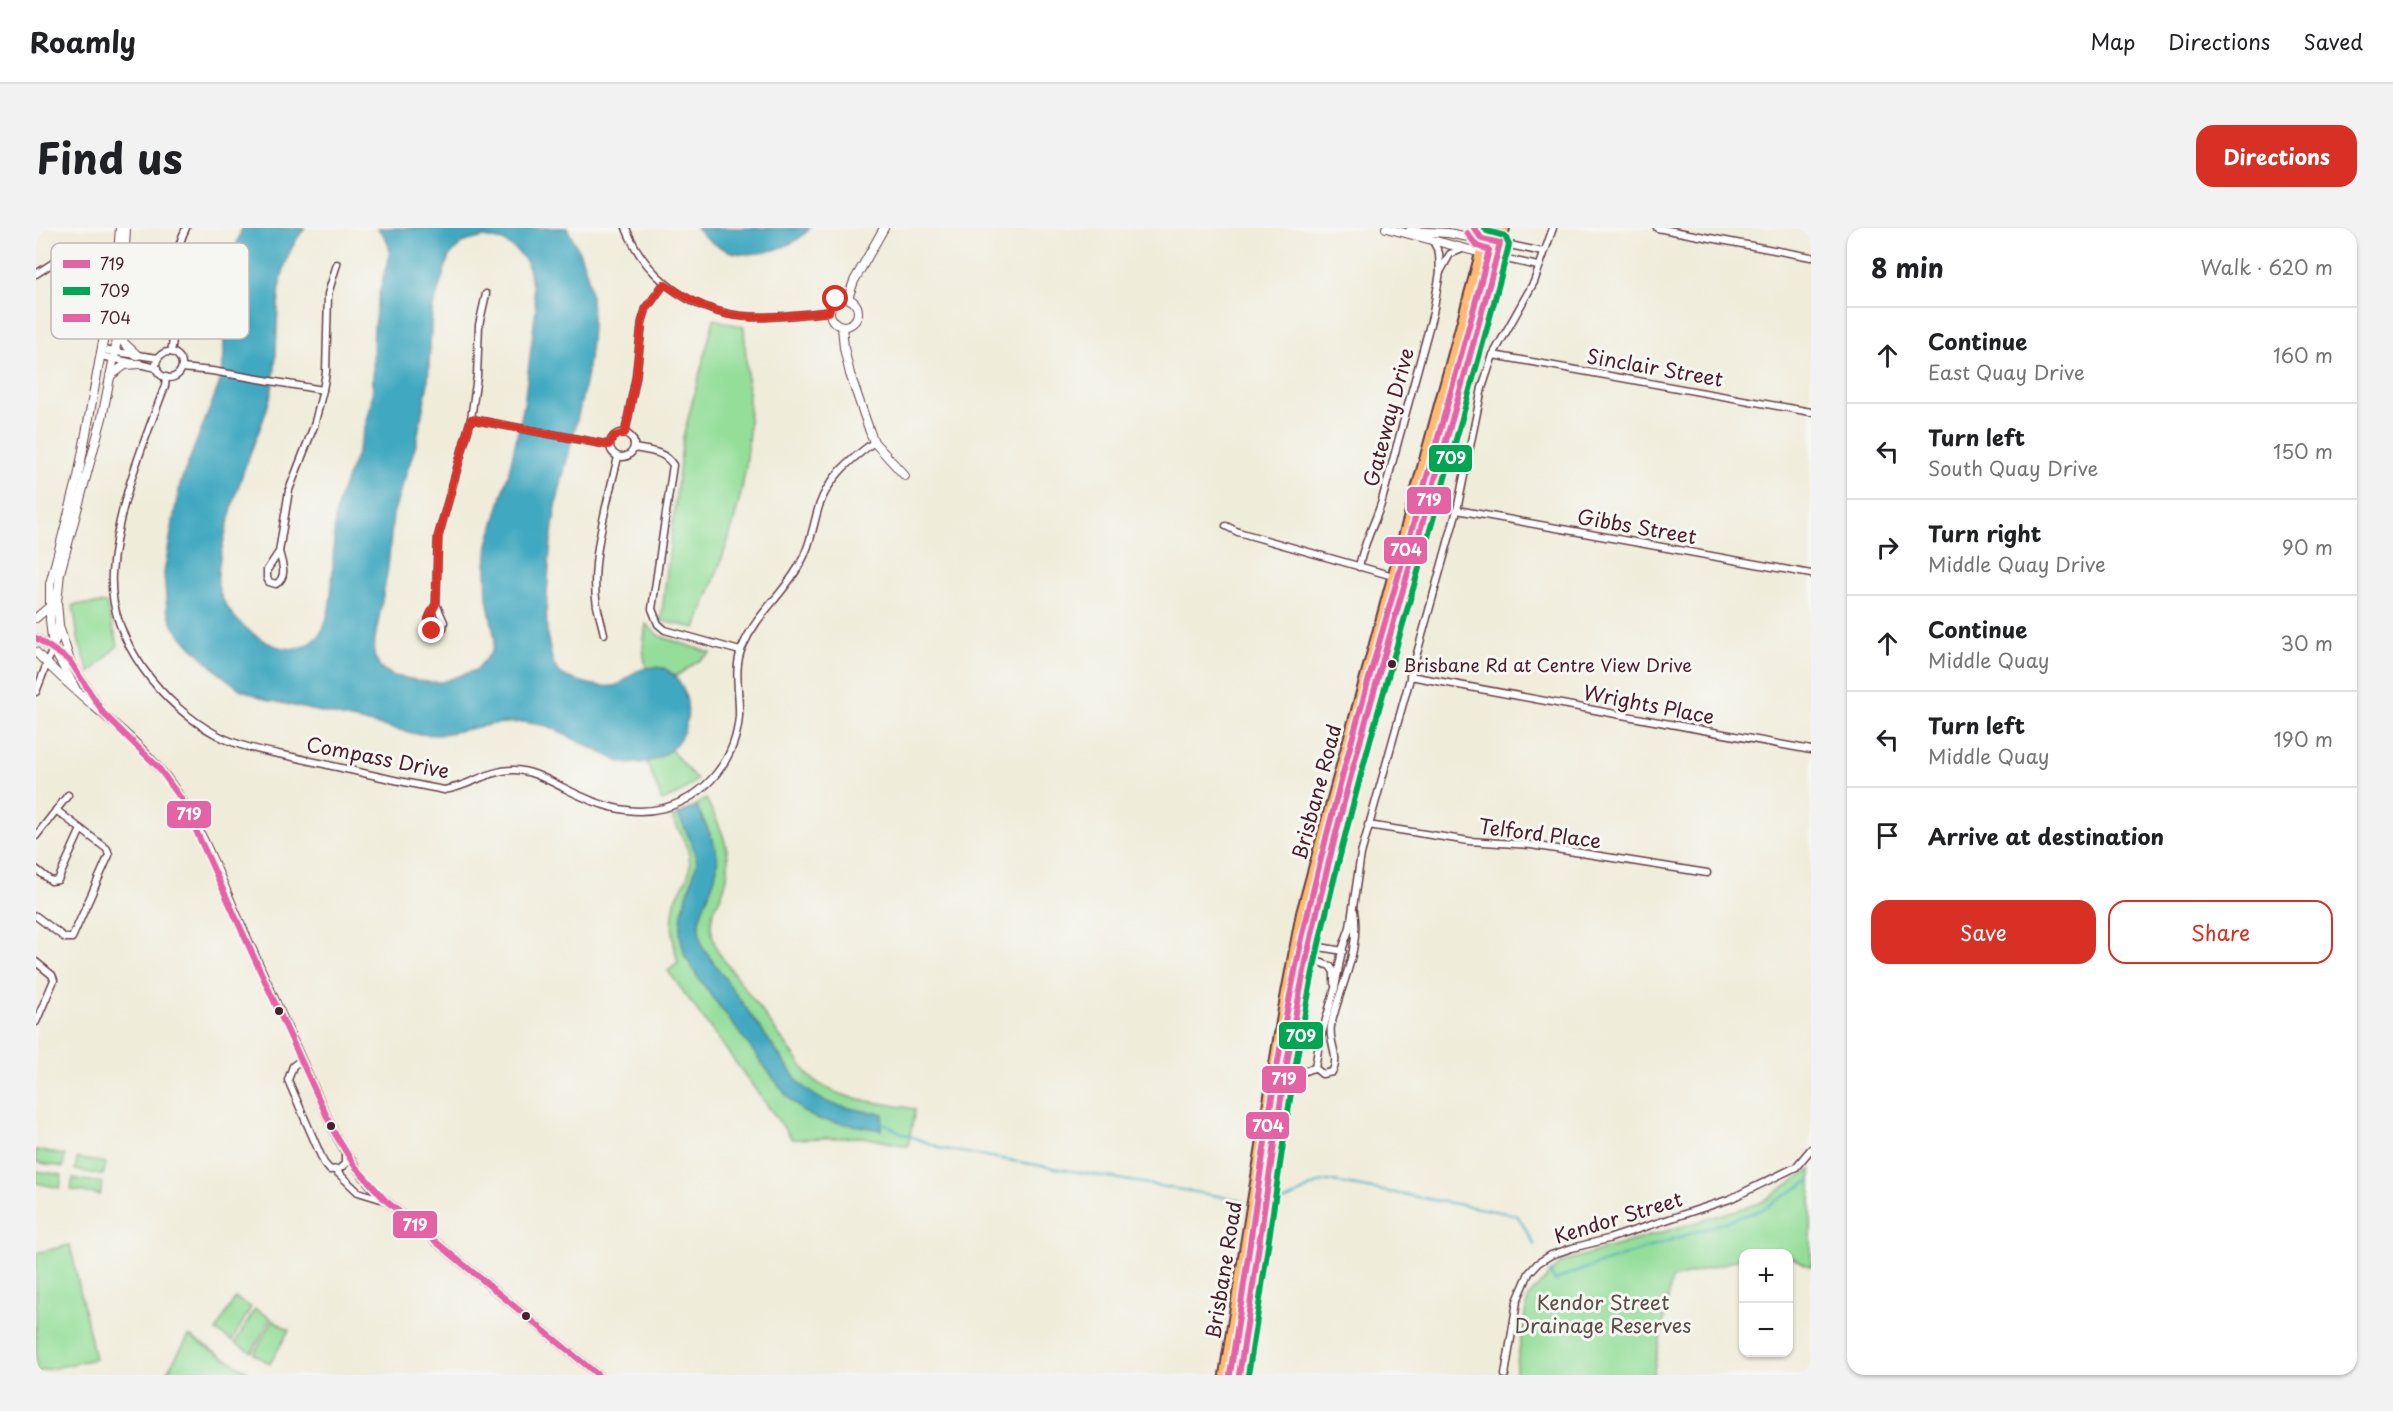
<!DOCTYPE html>
<html lang="en">
<head>
<meta charset="utf-8">
<style>
	:root { --surface:#fff; --page:#f2f2f2; --text:#202124; --muted:#757577; --line:#e0e0e0; --accent:#d93025 }
	body { margin:0; font-family:"Playpen Sans",sans-serif; background:var(--page); color:var(--text) }
	.controls { position:absolute; right:18px; bottom:18px; display:grid; overflow:hidden; border-radius:12px; box-shadow:0 2px 4px #0004 }
	.controls button { width:54px; height:54px; display:grid; place-items:center; padding:0; border:0; border-bottom:2px solid var(--line); background:var(--surface); color:var(--text); font:30px sans-serif }
	.stop { position:absolute; width:18px; height:18px; margin:-14px; border:4px solid #d93025; border-radius:50%; background:#fff }
	.stop.end { background:#d93025; border-color:#fff; box-shadow:0 2px 6px #0008 }
	.list { margin:0; padding:0; list-style:none }
	h2 { display:flex; justify-content:space-between; align-items:center; height:78px; margin:0; padding:0 24px; font-size:26px }
	h2 small { font-size:20px; font-weight:400; color:var(--muted) }
	.list li { display:grid; grid-template-columns:39px 1fr auto; gap:18px; align-items:center; box-sizing:border-box; height:96px; padding:0 24px; border-top:2px solid var(--line) }
	.list b { display:block; font-size:22px; white-space:nowrap }
	.list p { margin:0; font-size:20px; white-space:nowrap; color:var(--muted) }
	.list em { font-size:20px; font-style:normal; color:var(--muted) }
	.actions { display:flex; gap:12px; padding:18px 24px }
	.actions a { flex:1; padding:14px 0; border:2px solid var(--accent); border-radius:18px; text-align:center; font-size:21px; color:var(--accent) }
	.actions .main { background:var(--accent); color:#fff }
	.icon { flex:none; width:33px; height:33px; fill:none; stroke:currentColor; stroke-width:2; stroke-linecap:round; stroke-linejoin:round }
	.map { position:relative; flex:none; width:1775px; height:1147px; overflow:hidden; border-radius:18px }
	header { display:flex; align-items:center; gap:36px; box-sizing:border-box; height:84px; padding:0 30px; background:var(--surface); border-bottom:2px solid var(--line) }
	header strong { font-size:28px }
	nav { display:flex; gap:33px; margin-inline-start:auto; font-size:21px }
	.intro { display:flex; align-items:center; justify-content:space-between; box-sizing:border-box; height:144px; padding:0 36px }
	h1 { margin:0; font-size:42px }
	.button { padding:15px 27px; border-radius:18px; background:var(--accent); color:#fff; font-size:21px; font-weight:700 }
	main { display:flex; gap:36px; padding:0 36px }
	aside { flex:1; background:var(--surface); border-radius:18px; box-shadow:0 2px 4px #0004 }
	.map>svg:first-child { display:block }
	.green { fill:#94de9a; stroke:#6f7e62; stroke-width:1.5 }
	.water { fill:#3fa8c0; stroke:#446476; stroke-width:1.5; fill-rule:evenodd }
	.lines { fill:none; stroke-linecap:round; stroke-linejoin:round }
	.stream { stroke:#3fa8c0; stroke-width:2 }
	.minor-casing { stroke:#633e45; stroke-width:9 }
	.tertiary-casing { stroke:#633e45; stroke-width:10 }
	.trunk-casing { stroke:#633e45; stroke-width:14 }
	.minor { stroke:#fff; stroke-width:6 }
	.tertiary { stroke:#fff; stroke-width:8 }
	.trunk { stroke:#ffbb71; stroke-width:10 }
	.bus-1-casing { stroke:#f6f6f2; stroke-width:10 }
	.bus-2-casing { stroke:#f6f6f2; stroke-width:10 }
	.bus-3-casing { stroke:#f6f6f2; stroke-width:10 }
	.bus-1 { stroke:#e463a4; stroke-width:6 }
	.bus-2 { stroke:#00a651; stroke-width:6 }
	.bus-3 { stroke:#e463a4; stroke-width:6 }
	.route { stroke:#d93025; stroke-width:8 }
	.bus-dot { fill:#4a1f2b; stroke:#f6f6f2; stroke-width:2 }
	.labels { text-anchor:middle; dominant-baseline:central; stroke-width:6; stroke-linejoin:round; paint-order:stroke }
	.bus-label { font-size:18px; fill:#4a1f2b; stroke:#f6f6f2; text-anchor:start }
	.street-label { font-size:20px; fill:#4a1f2b; stroke:#f6f6f2 }
	.park-label { font-size:20px; fill:#5c4f47; stroke:#f6f6f2 }
	.key { fill:#f6f6f2; stroke:#c2b6b6; stroke-width:1.5 }
	.key-label { font-size:16px; fill:#4a1f2b }
	.line-badge { stroke:#f6f6f2; stroke-width:2 }
	.badge-label { font-size:16px; text-anchor:middle; font-weight:bold; fill:#fff }
</style>
</head>
<body>
<header>
<strong>Roamly</strong>
<nav><a>Map</a><a>Directions</a><a>Saved</a></nav>
</header>
<div class="intro"><h1>Find us</h1><a class="button">Directions</a></div>
<main>
<div class="map">
<svg width="1775" height="1147" viewBox="0 0 1775 1147">
	<rect width="100%" height="100%" fill="#f6f6f2"/>
	<filter id="ink" filterUnits="userSpaceOnUse"><feTurbulence type="fractalNoise" baseFrequency=".0167" numOctaves="2"/><feDisplacementMap in="SourceGraphic" scale="12" xChannelSelector="R" yChannelSelector="G"/><feConvolveMatrix kernelMatrix="1 2 1 2 8 2 1 2 1" color-interpolation-filters="sRGB"/></filter>
	<filter id="wash" filterUnits="userSpaceOnUse"><feTurbulence type="fractalNoise" baseFrequency=".008" numOctaves="4" result="noise"/><feDisplacementMap in="SourceGraphic" scale="24" xChannelSelector="R" yChannelSelector="G"/><feGaussianBlur stdDeviation="1.35" result="paint"/><feColorMatrix in="noise" values="0 0 0 0 0 0 0 0 0 0 0 0 0 0 0 0 0 1.4 0 .05"/><feComposite in="paint" operator="in"/></filter>
	<g filter="url(#wash)">
		<rect width="100%" height="100%" fill="#f0ecda"/>
		<g class="green">
			<path d="M 678,91 L 708,99 C 710,139 715,180 712,219 C 707,282 682,342 660,400 L 625,393 L 647,210 Z"/>
			<polygon points="70,375 82,417 54,445 43,415 37,377"/>
			<polygon points="610,396 623,408 675,425 640,448 628,440 610,440 607,420"/>
			<polygon points="635,522 661,552 644,565 626,573 611,534"/>
			<path d="M 670,571 C 681,593 694,615 692,641 C 689,680 663,679 682,724 L 774,849 C 801,873 844,874 879,881 L 872,918 L 827,909 L 756,911 L 632,743 L 642,735 C 637,714 634,696 639,675 C 641,666 647,659 651,650 C 660,629 646,607 636,590 Z"/>
			<polygon points="0,922 29,927 27,939 0,934"/>
			<polygon points="41,930 70,935 67,947 39,942"/>
			<polygon points="1775,941 1775,1039 1753,1028 1752,1026 1738,1021 1722,1025 1708,1026 1707,1030 1636,1051 1617,1147 1479,1147 1492,1069 1526,1034 1724,975"/>
			<polygon points="0,943 26,947 24,960 0,955"/>
			<polygon points="37,950 66,955 64,967 35,962"/>
			<polygon points="34,1017 59,1131 0,1144 0,1025"/>
			<polygon points="199,1070 215,1079 196,1113 180,1103"/>
			<polygon points="219,1081 235,1090 216,1124 199,1115"/>
			<polygon points="237,1092 253,1102 234,1136 218,1126"/>
			<polygon points="153,1108 218,1147 129,1147"/>
		</g>
		<g class="water">
			<path d="M 206,0 L 269,0 C 229,47 248,110 235,166 C 228,196 213,224 204,254 C 197,275 179,338 182,358 C 188,392 249,443 281,410 C 302,388 295,313 300,283 C 305,257 319,237 325,213 C 331,193 337,173 337,153 C 338,133 336,112 339,92 C 340,75 345,59 349,42 C 351,37 354,30 354,24 C 353,15 348,6 341,0 L 531,0 C 540,16 548,32 552,50 C 567,121 536,204 521,273 C 516,300 513,327 512,354 C 510,375 509,397 513,417 C 515,426 516,436 522,443 C 529,452 571,462 581,457 C 587,455 591,450 596,446 C 606,439 624,436 634,444 C 644,451 649,463 651,475 C 656,514 624,540 586,535 L 512,498 L 487,494 L 458,496 L 402,507 L 381,506 L 232,472 L 204,461 L 183,445 L 148,411 L 138,399 L 131,381 L 128,345 L 141,271 L 145,253 L 183,157 L 188,130 L 187,79 L 190,49 ZM 448,9 L 467,13 L 480,22 L 491,34 L 496,57 L 500,80 L 488,177 L 473,244 L 452,316 L 450,341 L 451,371 L 459,411 L 456,424 L 440,442 L 406,454 L 392,454 L 358,448 L 344,440 L 338,427 L 339,411 L 352,340 L 357,286 L 380,216 L 392,155 L 396,82 L 413,28 L 428,14 Z"/>
			<path d="M 660,0 L 774,0 C 757,21 716,32 690,22 C 678,17 669,10 660,0 Z"/>
			<path d="M 661,578 C 667,593 678,610 681,626 C 684,647 671,667 665,686 C 661,697 664,707 666,718 L 763,855 C 791,881 811,879 847,886 L 845,902 L 781,891 L 766,883 L 750,867 L 663,751 L 649,728 L 644,707 L 646,685 L 661,634 L 656,615 L 642,587 Z"/>
		</g>
		<g class="lines">
			<g class="stream">
				<polyline points="846,894 863,904 908,921 1205,972"/>
				<path d="M 1243,975 C 1260,970 1275,955 1292,953 L 1481,987 L 1499,1017"/>
				<polyline points="1514,1044 1519,1053 1533,1046 1725,982 1775,952"/>
			</g>
		</g>
	</g>
	<g filter="url(#ink)">
		<g class="lines">
			<g class="minor-casing">
				<g id="minor">
					<path d="M 590,0 C 607,44 646,76 692,86 C 724,93 761,86 793,84"/>
					<polyline points="1621,0 1775,29"/>
					<polyline points="1464,15 1507,24"/>
					<polyline points="1461,29 1502,38"/>
					<polyline points="1404,44 1414,26 1426,21"/>
					<polyline points="0,46 20,33"/>
					<polyline points="66,122 122,130"/>
					<path d="M 135,124 C 144,83 130,40 150,0"/>
					<circle cx="133" cy="137" r="13"/>
					<polyline points="1457,127 1775,184"/>
					<polyline points="65,128 121,140"/>
					<polyline points="146,140 176,143 287,162"/>
					<path d="M 130,149 L 129,158 C 106,219 81,279 76,345 C 72,411 127,479 183,508 C 210,522 242,525 270,532 C 316,542 362,554 408,562 C 432,559 452,542 477,542 C 495,542 512,552 528,560 C 559,576 592,589 628,580 C 670,569 700,531 703,488 C 704,466 697,441 706,420 C 721,384 749,366 765,334 C 775,317 777,297 783,278 C 793,249 814,232 838,214"/>
					<polyline points="435,191 573,217"/>
					<circle cx="586" cy="217" r="12"/>
					<polyline points="589,205 600,149 606,94 610,81 628,56"/>
					<path d="M 598,220 C 614,223 628,223 637,237 L 616,381 L 622,396 L 629,402 L 704,423"/>
					<polyline points="1421,282 1775,346"/>
					<polyline points="1190,298 1202,304 1357,348"/>
					<path d="M 243,324 C 246,335 252,349 240,356 L 233,354 L 231,350 L 231,342 L 243,324 L 253,262 L 278,198 L 287,162 L 290,144 L 292,66 L 301,36"/>
					<path d="M 1323,339 C 1327,317 1338,297 1345,276 L 1397,85 L 1404,44 L 1403,25 L 1397,13"/>
					<path d="M 400,376 C 395,386 389,392 396,403 L 402,404 L 407,400 L 408,394 L 400,376 L 402,309 L 435,191 L 441,148 L 443,97 L 450,66"/>
					<path d="M 568,406 C 566,397 563,387 561,378 C 553,334 572,272 582,229"/>
					<polyline points="1374,448 1775,522"/>
					<polyline points="0,464 17,420"/>
					<polyline points="1332,597 1433,613 1495,617 1671,645"/>
					<polyline points="0,608 32,567"/>
					<polyline points="0,641 15,653 22,652 45,601"/>
					<polyline points="0,688 29,710 36,710 73,627 71,621 20,582"/>
					<polyline points="1260,715 1307,723"/>
					<polyline points="1259,725 1294,738 1298,744 1298,755"/>
					<polyline points="0,734 16,747 18,752 0,794"/>
					<polyline points="265,832 257,838 252,852 288,935 294,942 303,941 309,936 309,924"/>
					<polyline points="1279,840 1283,816 1299,760 1306,722 1314,699 1325,626 1421,282 1446,160 1457,127 1498,54 1517,0"/>
					<path d="M 1249,873 C 1256,857 1259,843 1279,840 L 1286,846 L 1296,844 C 1305,830 1292,814 1295,798 C 1303,760 1325,724 1318,683"/>
					<polyline points="299,942 322,964 348,972"/>
					<polyline points="1469,1147 1481,1073 1493,1045 1502,1035 1515,1027 1536,1020 1572,1011 1694,971 1760,939 1775,921"/>
				</g>
			</g>
			<g class="tertiary-casing">
				<g id="tertiary">
					<polyline points="1350,0 1461,29"/>
					<polyline points="1374,3 1412,5 1464,15"/>
					<circle cx="808" cy="84" r="14"/>
					<polyline points="812,70 818,53 848,0"/>
					<polyline points="806,98 808,120 814,146 834,204 838,214 869,248"/>
					<polyline points="85,102 88,115 101,127"/>
					<polyline points="74,148 89,137 103,136"/>
					<polyline points="0,390 13,379"/>
					<polyline points="23,398 34,433"/>
					<polyline points="0,410 34,433 64,480"/>
					<polyline points="18,416 23,397 21,374 24,345 66,190 79,124 86,77 90,0"/>
					<path d="M 0,424 C 41,469 94,502 131,550 C 161,589 181,643 201,688 C 233,760 265,832 298,904 C 312,930 328,952 349,972 L 562,1147"/>
					<polyline points="39,460 17,420 14,391 14,356 42,249 81,38 84,0"/>
				</g>
			</g>
			<g class="trunk-casing">
				<g id="trunk">
					<polyline points="1189,1147 1248,781 1266,685 1452,0"/>
					<path d="M 1203,1147 C 1229,998 1245,844 1278,697 C 1332,462 1413,234 1468,0"/>
				</g>
			</g>
			<use href="#minor" class="minor"/>
			<use href="#tertiary" class="tertiary"/>
			<use href="#trunk" class="trunk"/>
			<g class="bus-1-casing">
				<g id="bus-1">
					<polyline points="0,410 34,433 68,486 122,539 146,572 298,904 318,937 349,972 562,1147"/>
					<path d="M 1203,1147 C 1228,997 1244,846 1278,697 C 1330,467 1406,244 1464,15 L 1446,11 L 1438,0"/>
				</g>
			</g>
			<g class="bus-2-casing">
				<path id="bus-2" d="M 1212,1147 C 1237,998 1253,846 1287,698 C 1340,469 1415,245 1473,17 L 1469,8 L 1451,3 L 1449,0"/>
			</g>
			<g class="bus-3-casing">
				<path id="bus-3" d="M 1194,1146 C 1219,995 1235,842 1270,693 C 1322,467 1396,247 1453,22 L 1441,18 L 1431,5"/>
			</g>
			<use href="#bus-1" class="bus-1"/>
			<use href="#bus-2" class="bus-2"/>
			<use href="#bus-3" class="bus-3"/>
		</g>
	</g>
	<g class="lines" filter="url(#ink)">
		<path class="route" d="M 396,403 L 392,391 L 400,376 L 402,309 L 435,191 L 573,217 L 578,208 L 589,205 L 600,149 L 606,94 L 610,81 L 628,56 C 648,68 668,81 691,86 C 723,93 761,86 793,84 L 796,74 L 800,71"/>
	</g>
	<g class="bus-dot">
		<circle cx="1356" cy="436" r="5"/>
		<circle cx="243" cy="783" r="5"/>
		<circle cx="295" cy="898" r="5"/>
		<circle cx="490" cy="1088" r="5"/>
	</g>
	<g class="labels">
		<g class="bus-label">
			<text x="1367" y="436">Brisbane Rd at Centre View Drive</text>
		</g>
		<g class="street-label">
			<text transform="translate(1619 139) rotate(10)">Sinclair Street</text>
			<text transform="translate(1352 189) rotate(-75)">Gateway Drive</text>
			<text transform="translate(1601 298) rotate(10)">Gibbs Street</text>
			<text transform="translate(1613 476) rotate(11)">Wrights Place</text>
			<text transform="translate(342 529) rotate(11)">Compass Drive</text>
			<text transform="translate(1280 564) rotate(-75)">Brisbane Road</text>
			<text transform="translate(1504 605) rotate(7)">Telford Place</text>
			<text transform="translate(1582 989) rotate(-17)">Kendor Street</text>
			<text transform="translate(1187 1042) rotate(-81)">Brisbane Road</text>
		</g>
		<g class="park-label">
			<text x="1567" y="1074">Kendor Street<tspan x="1567" dy="23">Drainage Reserves</tspan></text>
		</g>
	</g>
	<rect x="15" y="15" width="198" height="96" rx="9" class="key"/>
	<rect x="27" y="32" width="27" height="8" fill="#e463a4"/>
	<rect x="27" y="59" width="27" height="8" fill="#00a651"/>
	<rect x="27" y="86" width="27" height="8" fill="#e463a4"/>
	<g class="key-label">
		<text x="64" y="42">719</text>
		<text x="64" y="69">709</text>
		<text x="64" y="96">704</text>
	</g>
	<g class="line-badge">
		<rect x="1392" y="216" width="45" height="29" rx="6" fill="#00a651"/>
		<rect x="1370" y="258" width="46" height="29" rx="6" fill="#e463a4"/>
		<rect x="1347" y="308" width="45" height="29" rx="6" fill="#e463a4"/>
		<rect x="130" y="572" width="46" height="29" rx="6" fill="#e463a4"/>
		<rect x="1242" y="793" width="46" height="29" rx="6" fill="#00a651"/>
		<rect x="1225" y="837" width="46" height="29" rx="6" fill="#e463a4"/>
		<rect x="1209" y="883" width="45" height="29" rx="6" fill="#e463a4"/>
		<rect x="356" y="982" width="46" height="29" rx="6" fill="#e463a4"/>
	</g>
	<g class="badge-label">
		<text x="1415" y="236">709</text>
		<text x="1393" y="278">719</text>
		<text x="1370" y="328">704</text>
		<text x="153" y="592">719</text>
		<text x="1265" y="814">709</text>
		<text x="1248" y="857">719</text>
		<text x="1232" y="904">704</text>
		<text x="379" y="1003">719</text>
	</g>
</svg>
<div class="controls">
<button>+</button>
<button>−</button>
</div>
<div class="stop" style="left:800px;top:71px"></div>
<div class="stop end" style="left:396px;top:403px"></div>
</div>
<aside>
<h2>8 min<small>Walk · 620 m</small></h2>
<ul class="list">
<li><svg class="icon" aria-label="ahead" viewBox="0 0 24 24"><path d="M12 20V5M6 11l6-6 6 6"/></svg><div><b>Continue</b><p>East Quay Drive</p></div><em>160 m</em></li>
<li><svg class="icon" aria-label="left" viewBox="0 0 24 24"><path d="M17 20v-9H6M10 6l-5 5 5 5"/></svg><div><b>Turn left</b><p>South Quay Drive</p></div><em>150 m</em></li>
<li><svg class="icon" aria-label="right" viewBox="0 0 24 24"><path d="M7 20v-9h11M14 6l5 5-5 5"/></svg><div><b>Turn right</b><p>Middle Quay Drive</p></div><em>90 m</em></li>
<li><svg class="icon" aria-label="ahead" viewBox="0 0 24 24"><path d="M12 20V5M6 11l6-6 6 6"/></svg><div><b>Continue</b><p>Middle Quay</p></div><em>30 m</em></li>
<li><svg class="icon" aria-label="left" viewBox="0 0 24 24"><path d="M17 20v-9H6M10 6l-5 5 5 5"/></svg><div><b>Turn left</b><p>Middle Quay</p></div><em>190 m</em></li>
<li><svg class="icon" aria-label="arrive" viewBox="0 0 24 24"><path d="M6 21V4h12l-3 4 3 4H6"/></svg><div><b>Arrive at destination</b></div></li>
</ul>
<div class="actions"><a class="main">Save</a><a>Share</a></div>
</aside>
</main>
</body>
</html>
